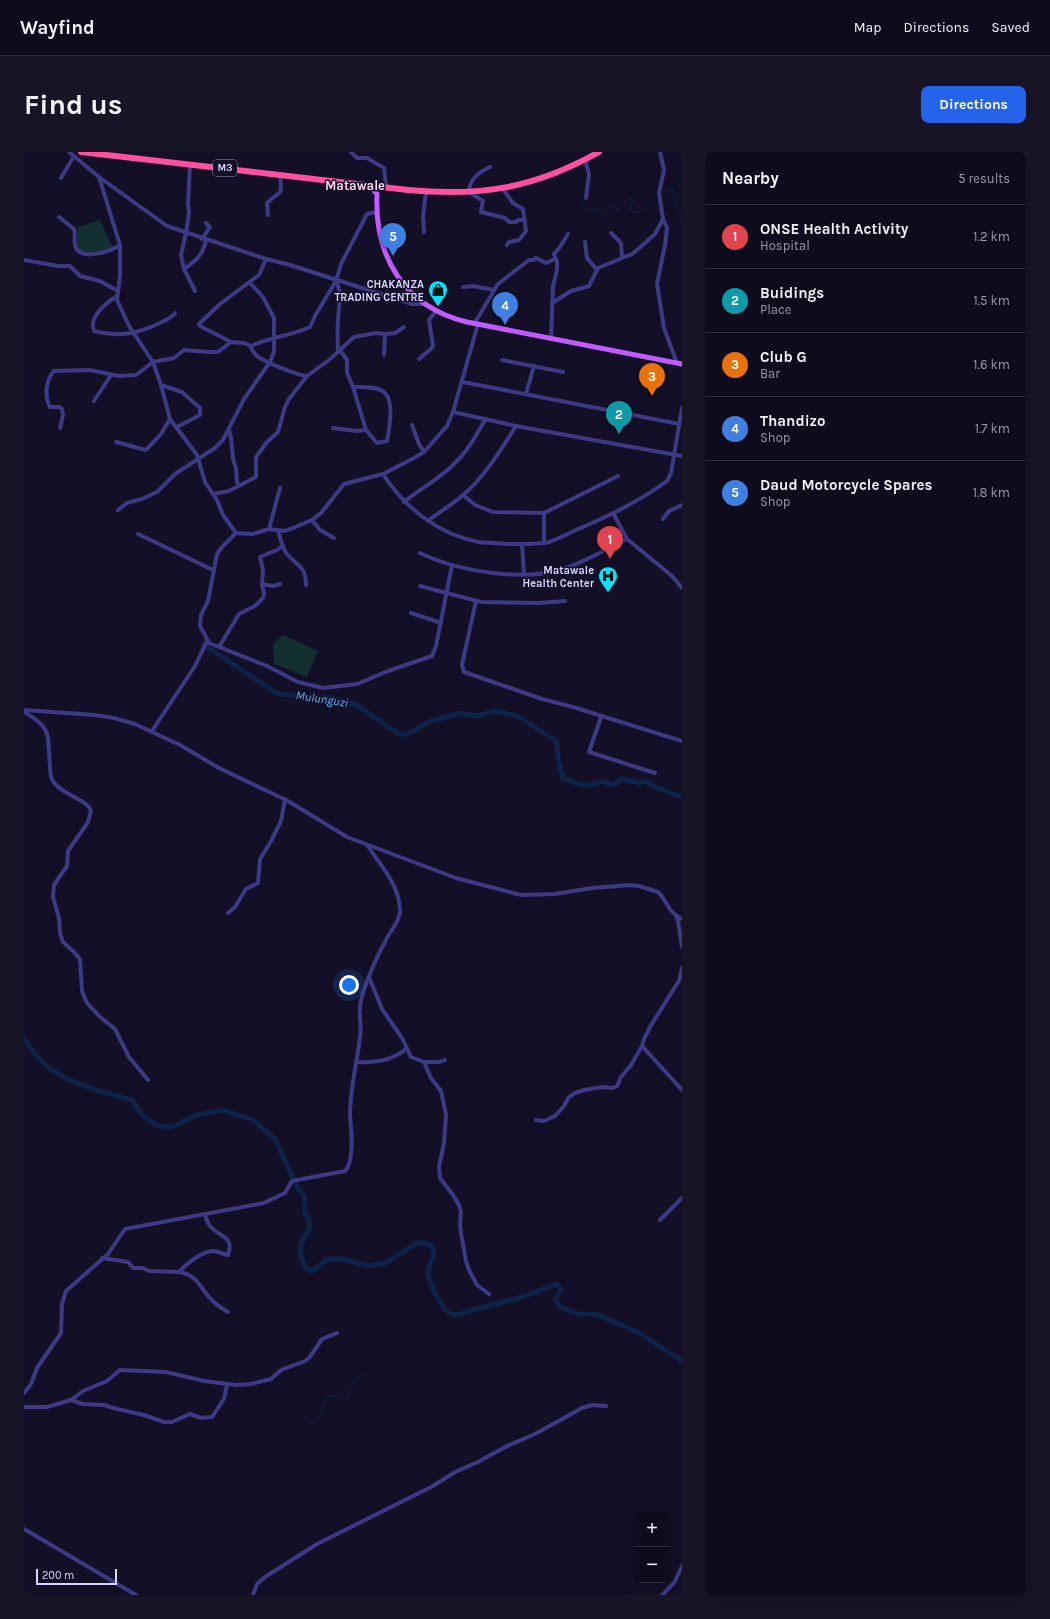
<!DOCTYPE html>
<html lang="en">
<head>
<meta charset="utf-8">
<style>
	:root { --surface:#0e0b1c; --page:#171425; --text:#f1f3f6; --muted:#9b9ba3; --line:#2e2b3b; --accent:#2563eb }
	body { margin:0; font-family:Karla,sans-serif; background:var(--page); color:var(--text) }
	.controls { position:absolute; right:12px; bottom:12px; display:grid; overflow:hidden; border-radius:8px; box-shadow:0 4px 16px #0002 }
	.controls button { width:36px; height:36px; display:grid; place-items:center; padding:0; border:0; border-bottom:1px solid var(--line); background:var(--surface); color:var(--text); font:20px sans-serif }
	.scale { position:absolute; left:12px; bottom:10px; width:81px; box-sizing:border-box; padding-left:4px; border:2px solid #d9d4ff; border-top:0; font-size:11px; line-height:14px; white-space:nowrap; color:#d9d4ff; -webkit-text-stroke:3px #130f26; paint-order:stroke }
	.you { position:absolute; left:325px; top:833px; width:14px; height:14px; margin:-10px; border:3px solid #fff; border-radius:50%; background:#1a73e8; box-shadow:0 0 0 6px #1a73e833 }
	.badge { display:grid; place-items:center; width:26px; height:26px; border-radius:50%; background:var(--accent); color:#fff; font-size:13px; font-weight:700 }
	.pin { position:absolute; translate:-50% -33px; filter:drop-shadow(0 1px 2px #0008) }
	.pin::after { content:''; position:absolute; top:21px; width:14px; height:12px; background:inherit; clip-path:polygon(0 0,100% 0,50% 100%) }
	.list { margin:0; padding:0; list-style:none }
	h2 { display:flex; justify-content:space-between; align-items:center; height:52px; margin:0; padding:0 16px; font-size:17px }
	h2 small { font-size:13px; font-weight:400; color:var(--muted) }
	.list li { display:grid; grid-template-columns:26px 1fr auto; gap:12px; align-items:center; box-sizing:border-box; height:64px; padding:0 16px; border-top:1px solid var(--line) }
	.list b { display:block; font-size:15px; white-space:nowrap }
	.list p { margin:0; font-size:13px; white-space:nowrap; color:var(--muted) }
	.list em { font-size:13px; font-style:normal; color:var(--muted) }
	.map { position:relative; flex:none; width:658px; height:1443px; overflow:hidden; border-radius:8px }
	header { display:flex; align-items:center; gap:24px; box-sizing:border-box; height:56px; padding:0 20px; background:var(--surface); border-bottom:1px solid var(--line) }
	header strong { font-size:19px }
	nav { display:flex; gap:22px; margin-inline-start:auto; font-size:14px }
	.intro { display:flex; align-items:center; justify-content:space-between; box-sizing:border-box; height:96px; padding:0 24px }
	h1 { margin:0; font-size:28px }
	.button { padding:10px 18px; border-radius:8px; background:var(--accent); color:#fff; font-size:14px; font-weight:700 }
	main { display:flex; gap:24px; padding:0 24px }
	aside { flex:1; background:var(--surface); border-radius:8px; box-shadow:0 4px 16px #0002 }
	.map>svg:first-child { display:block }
	.green { fill:#12302f }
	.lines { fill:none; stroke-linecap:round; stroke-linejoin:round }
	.stream { stroke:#0c2248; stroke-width:1 }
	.river { stroke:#0c2248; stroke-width:5 }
	.minor { stroke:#3d3a85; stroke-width:4 }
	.major { stroke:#c25bff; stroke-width:5 }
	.highway { stroke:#ff4fa3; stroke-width:6 }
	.labels { text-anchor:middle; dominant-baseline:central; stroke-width:3; stroke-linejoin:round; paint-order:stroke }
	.shield { fill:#130f26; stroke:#9e99be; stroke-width:1 }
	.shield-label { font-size:10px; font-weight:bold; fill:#d9d4ff }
	.poi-label { font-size:11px; font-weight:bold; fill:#d9d4ff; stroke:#130f26; text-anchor:end }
	.water-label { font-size:12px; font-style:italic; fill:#62b6ff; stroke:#130f26 }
	.quarter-label { font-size:13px; font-weight:bold; fill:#ffd6f0; stroke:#130f26 }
</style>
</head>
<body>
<header>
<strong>Wayfind</strong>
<nav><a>Map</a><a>Directions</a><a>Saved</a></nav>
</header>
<div class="intro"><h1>Find us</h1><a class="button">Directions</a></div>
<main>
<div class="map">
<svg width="658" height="1443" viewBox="0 0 658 1443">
	<rect width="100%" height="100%" fill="#130f26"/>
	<g class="green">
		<polygon points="76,68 89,97 68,102 56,101 52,95 54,75"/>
		<polygon points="259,483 294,499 283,525 250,512 249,492"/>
	</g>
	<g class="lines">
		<g class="stream">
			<polyline points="636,43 648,35 654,61 658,64"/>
			<polyline points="555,46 562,57 582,60 589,52 594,59 606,46 610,48 605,59 616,60 634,45"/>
			<path d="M 278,1265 L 286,1270 L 292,1268 L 298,1262 L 298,1254 L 303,1245 L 313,1244 L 323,1246 C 327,1235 329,1226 340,1222"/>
		</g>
		<g class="river">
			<path d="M 180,493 L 251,540 L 256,542 L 308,546 L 332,553 L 375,582 L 382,582 L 395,576 L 404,570 L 437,561 L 453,564 L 471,559 L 493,564 L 531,588 L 533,592 L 535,612 L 539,626 C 555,632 560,637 577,629 L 590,633 L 598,627 L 616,631 L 621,629 L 633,636 L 658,645"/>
			<path d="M 0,887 C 6,894 11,903 17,909 C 39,931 79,940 108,948 L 119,964 L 133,974 L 148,975 L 172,963 L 199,958 L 229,968 L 251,987 L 274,1037 L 279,1042 L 281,1047 L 281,1061 L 285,1067 L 286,1076 L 276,1093 L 277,1105 L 281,1115 L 288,1119 L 304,1107 L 319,1107 L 344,1114 L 362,1111 L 393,1091 C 398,1090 402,1090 407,1094 C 415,1102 402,1113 404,1123 C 405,1131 417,1154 423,1159 C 425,1161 428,1162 431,1163 L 501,1144 L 532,1132 L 537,1137 L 531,1148 L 538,1156 L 555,1162 L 572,1162 L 615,1181 L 658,1209"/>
		</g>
		<g class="minor">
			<polyline points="45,0 75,25 143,74 242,107 266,113 388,152 401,152"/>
			<polyline points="327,0 333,6 343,6 360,16 362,35"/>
			<polyline points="561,8 565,22 562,46"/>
			<polyline points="166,12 164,52 165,60 162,81 157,103 160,117 171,139"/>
			<path d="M 466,15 C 455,20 445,27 445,40 L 459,49 L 457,60 L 481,66 L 485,70 L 492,70 L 494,68 L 501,68"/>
			<polyline points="75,25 96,93 96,124 93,148 105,174 129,210 137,233 146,267 173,303 181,330 193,348 199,363 212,381 229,382 245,377 259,379 264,378 288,368 297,361 320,332 359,322 390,306 400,300 423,274 429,260 454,172"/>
			<polyline points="37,26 50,4"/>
			<polyline points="478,36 489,51 499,57 502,79 495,88 485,90 483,93"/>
			<path d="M 244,63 L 243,51 C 258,37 258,46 256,22"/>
			<path d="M 35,65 L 50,77 C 52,83 49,91 52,96 C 59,109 87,99 96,93"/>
			<polyline points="639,67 643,76 641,93 633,132 640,176 653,211"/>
			<polyline points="400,80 399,65 402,39"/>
			<polyline points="587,81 597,91 598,105"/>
			<polyline points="178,87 186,75 182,71"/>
			<polyline points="561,90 563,106 573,118"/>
			<polyline points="0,108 34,114 46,114 56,124 76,129 94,139"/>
			<path d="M 160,117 C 172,109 179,103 182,88"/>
			<path d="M 312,129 C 319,142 314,156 314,170 C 313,180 314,190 314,200"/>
			<polyline points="439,135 449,134 470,138"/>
			<path d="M 93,144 C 82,151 64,165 70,179 C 95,186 116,181 138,170 C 144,167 147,166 151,161"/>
			<polyline points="528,151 547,139 565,134 574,116 608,102 613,98 631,82 639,67 635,41 640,18 636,0"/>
			<polyline points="450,172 474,132 505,108 509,108 512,106 522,111 531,107"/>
			<polyline points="527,186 529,134 533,118 533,110 530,102 536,95 544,82"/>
			<polyline points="207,190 176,174 175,172 196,152 235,123 242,107"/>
			<path d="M 226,194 C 228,197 229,201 233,204 C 240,210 273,223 283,224"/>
			<path d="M 316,198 L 323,208 L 323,221 L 329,235 L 342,278 L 353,291 L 363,289 C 365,277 371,249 360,240 C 352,234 338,235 329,235"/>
			<polyline points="360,203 361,182"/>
			<polyline points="395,207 408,196 409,193 405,168 412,159"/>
			<polyline points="478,208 539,220"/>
			<polyline points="439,230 655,272"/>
			<polyline points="137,233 158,240 176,256 176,263 153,275"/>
			<polyline points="502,242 510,214"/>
			<polyline points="70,249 87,223"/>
			<polyline points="429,260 492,274 658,304"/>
			<polyline points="388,273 395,292 400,300"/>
			<path d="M 36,276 L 39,263 L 38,257 L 35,255 L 26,255 C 20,244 22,228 30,219 L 66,218 L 95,224 L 112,223 L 129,210 L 150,206 L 160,198 L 184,200 L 194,200 L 207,190 L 220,191 L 227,194 C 246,185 267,184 286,175 L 291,164 L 312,129 L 317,112 L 343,62 L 353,60"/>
			<polyline points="309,276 333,279 342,278"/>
			<polyline points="205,278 207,285 209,307 212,316 213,330 215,334"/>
			<polyline points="92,290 122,298 137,282 146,267"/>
			<path d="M 359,322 C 380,355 415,383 455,390 C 464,391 473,391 482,392 C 496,392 511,393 525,390 C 534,387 543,382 552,378 C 583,365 616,349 643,329 L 647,321 L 658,256"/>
			<polyline points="189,342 205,339 232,325 232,305 243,290 254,280 261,255 265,247 283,224 305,208 330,185 352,181 361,182 371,181 380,175"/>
			<polyline points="439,343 451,353 469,360 520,361 594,324"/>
			<path d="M 380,350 C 396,337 415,327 429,313 C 443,300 452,284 461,268"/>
			<polyline points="94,358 103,351 118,347 133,340 151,322 191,296 199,288 220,247 246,210 250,200 250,166 239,145 226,131"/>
			<polyline points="520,361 520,391"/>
			<polyline points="639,367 645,359 658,353"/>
			<polyline points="288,368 296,378 310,386"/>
			<path d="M 404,369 C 415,360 428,353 439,343 C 459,327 478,296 492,274"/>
			<polyline points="245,377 256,336"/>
			<path d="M 254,378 C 256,385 258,396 263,402 C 273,414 282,414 282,433"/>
			<polyline points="212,381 198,395 193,402 184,449 177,463 176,474 185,491 243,514 274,530 299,536 333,532 364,519 408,504 412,494 428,413"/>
			<polyline points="114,382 189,418"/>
			<polyline points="603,387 648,424 658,436"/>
			<polyline points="498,392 500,422"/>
			<path d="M 396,401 C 433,419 499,430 539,417 C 561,410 583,397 603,387 L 589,361"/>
			<polyline points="256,432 249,434 238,432 239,418 236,405 253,398 259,393"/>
			<polyline points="396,434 457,450 515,451 541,449"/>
			<polyline points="452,449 438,513 440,520 518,547 549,555 658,589"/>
			<polyline points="387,461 417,471"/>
			<polyline points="195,495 215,462 231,454 239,446 240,442 238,432"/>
			<path d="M 0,558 L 71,563 L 90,566 L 111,572 L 156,593 L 195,616 L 264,649 L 323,685 L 432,726 L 497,743 L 531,742 L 568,736 L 606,733 L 615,734 L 634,740 C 644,749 642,759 658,767"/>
			<path d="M 0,560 C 30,577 23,584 26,614 C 26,619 26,625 29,629 C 36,642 63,647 67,659 L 64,670 L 44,699 L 43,714 L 30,733 L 29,745 L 35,766 L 36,781 L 39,790 L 50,800 L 56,807 L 58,839 L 63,851 L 76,865 L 91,877 L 105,905 L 124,928"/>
			<polyline points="577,565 565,600 631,621"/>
			<polyline points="128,579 171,514 183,489"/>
			<polyline points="204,761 211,755 222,737 234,731 236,707 246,691 257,669 261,647"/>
			<polyline points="652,764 654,769 658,795"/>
			<polyline points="345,825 358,857 378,886 387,905 400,910 407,926 417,939 422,963 420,991 415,1015 416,1026 429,1043 435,1053 437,1060 436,1072 437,1081 442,1109 445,1118 453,1133 465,1142"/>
			<polyline points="618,894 658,938"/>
			<path d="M 333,910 C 351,911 369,909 383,896"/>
			<polyline points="400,910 415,910 421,908"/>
			<polyline points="512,968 520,969 531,964 540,954 545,945 551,941 560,938 578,935 589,936 593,934 597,925 607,913 618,894 620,887 626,875 651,835 655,829 658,816"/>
			<polyline points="636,1068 658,1046"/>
			<path d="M 78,1106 L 104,1110 L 109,1116 L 118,1116 L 125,1119 L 155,1120 C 162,1112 177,1100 188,1099 C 193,1099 199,1102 204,1103 C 211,1084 195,1085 186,1074 C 183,1071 182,1066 181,1062"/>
			<path d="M 155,1120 C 171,1123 174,1131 184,1144 C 189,1150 197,1156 204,1160"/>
			<path d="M 0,1241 L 7,1232 L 13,1216 L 37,1181 L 38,1152 L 42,1139 L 84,1102 L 101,1077 L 240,1051 L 261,1041 L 268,1029 L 321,1019 C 331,1009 327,977 326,963 C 326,937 333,911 336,885 C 338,875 335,865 336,855 C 337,840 353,804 361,790 C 365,780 375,771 376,760 C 376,733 357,714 343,693"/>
			<polyline points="47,1248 59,1252 80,1253 93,1257 120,1263 140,1270 148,1270 166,1262 177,1266 188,1265 200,1247 203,1232"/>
			<polyline points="0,1255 23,1255 47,1248 59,1239 83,1229 96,1218 142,1220 180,1229 212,1233 227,1232 247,1227 257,1218 281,1209 285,1206 298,1187 313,1181"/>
			<polyline points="0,1377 112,1443"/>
			<polyline points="229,1443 233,1432 241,1425 293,1392 409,1334 431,1320 454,1310 483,1294 511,1282 558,1256 568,1253 582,1254"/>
			<polyline points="638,1443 650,1431 658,1414"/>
		</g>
		<path class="major" d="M 345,33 L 353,42 C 350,104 380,155 443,170 L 658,212"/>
		<path class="highway" d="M 57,0 L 384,38 C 457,45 511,36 575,0"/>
	</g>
	<defs>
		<g id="shop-pin" transform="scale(1)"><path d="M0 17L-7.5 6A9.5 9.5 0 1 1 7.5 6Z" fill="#00e5ff" stroke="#130f26"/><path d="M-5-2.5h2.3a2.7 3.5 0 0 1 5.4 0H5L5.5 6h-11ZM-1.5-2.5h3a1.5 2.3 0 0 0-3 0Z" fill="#111"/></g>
		<g id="hospital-pin" transform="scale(1)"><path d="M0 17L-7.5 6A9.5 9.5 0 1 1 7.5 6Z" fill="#00e5ff" stroke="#130f26"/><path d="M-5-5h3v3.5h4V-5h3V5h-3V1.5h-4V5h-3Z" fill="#111"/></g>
	</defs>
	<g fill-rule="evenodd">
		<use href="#shop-pin" x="414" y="138"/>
		<use href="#hospital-pin" x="584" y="424"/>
	</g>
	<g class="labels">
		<rect class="shield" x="189" y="8" width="24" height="16" rx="3"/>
		<g class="shield-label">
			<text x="201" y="16">M3</text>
		</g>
		<g class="poi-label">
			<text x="400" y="132">CHAKANZA<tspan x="400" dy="13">TRADING CENTRE</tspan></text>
			<text x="570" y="418">Matawale<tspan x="570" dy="13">Health Center</tspan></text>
		</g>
		<g class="water-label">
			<text transform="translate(298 547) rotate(9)">Mulunguzi</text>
		</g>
		<g class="quarter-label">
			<text x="331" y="33">Matawale</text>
		</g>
	</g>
</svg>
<div class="controls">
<button>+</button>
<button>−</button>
</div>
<div class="scale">200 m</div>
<div class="you"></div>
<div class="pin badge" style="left:586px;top:407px;background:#e0444e">1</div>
<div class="pin badge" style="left:595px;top:282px;background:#0f9aa8">2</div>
<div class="pin badge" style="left:628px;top:244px;background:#e8710a">3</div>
<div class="pin badge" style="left:481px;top:173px;background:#3f7fe0">4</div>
<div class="pin badge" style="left:369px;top:104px;background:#3f7fe0">5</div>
</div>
<aside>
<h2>Nearby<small>5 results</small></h2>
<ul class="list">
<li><span class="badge" style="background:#e0444e">1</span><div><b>ONSE Health Activity</b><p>Hospital</p></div><em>1.2 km</em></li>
<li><span class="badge" style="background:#0f9aa8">2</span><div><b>Buidings</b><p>Place</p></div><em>1.5 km</em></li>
<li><span class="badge" style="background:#e8710a">3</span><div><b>Club G</b><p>Bar</p></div><em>1.6 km</em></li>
<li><span class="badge" style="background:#3f7fe0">4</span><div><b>Thandizo</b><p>Shop</p></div><em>1.7 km</em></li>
<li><span class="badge" style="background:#3f7fe0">5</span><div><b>Daud Motorcycle Spares</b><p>Shop</p></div><em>1.8 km</em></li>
</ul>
</aside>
</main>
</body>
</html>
